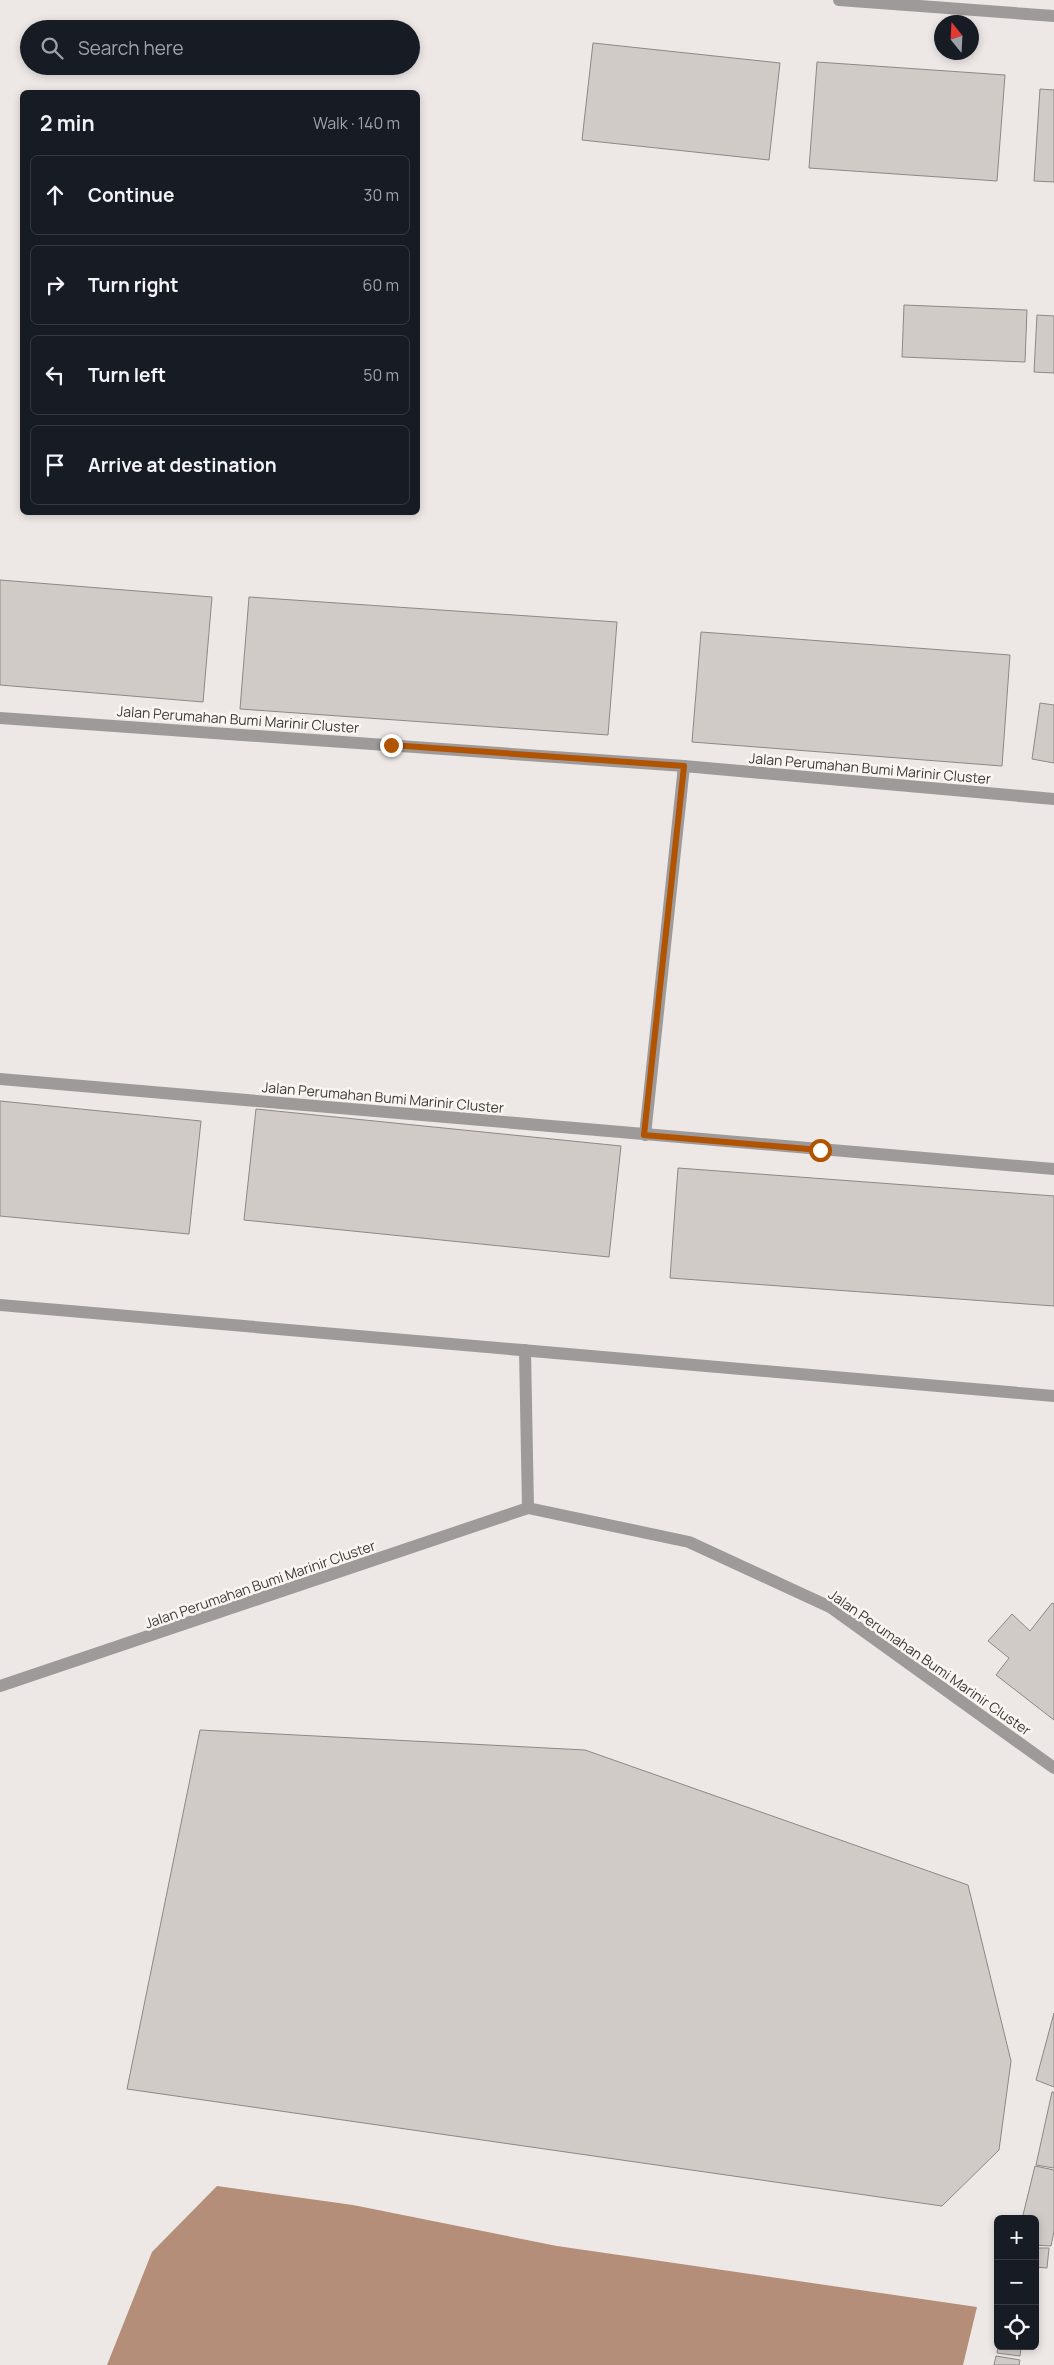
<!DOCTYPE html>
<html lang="en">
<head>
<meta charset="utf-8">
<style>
	:root { --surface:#171b24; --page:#242831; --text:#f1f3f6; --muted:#9ea1a6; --line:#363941 }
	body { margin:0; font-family:Manrope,sans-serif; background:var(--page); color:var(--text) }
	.controls { position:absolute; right:15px; bottom:15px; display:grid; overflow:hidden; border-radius:8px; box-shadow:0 2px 8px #0003 }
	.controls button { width:45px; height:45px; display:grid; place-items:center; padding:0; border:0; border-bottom:1px solid var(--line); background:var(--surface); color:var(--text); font:25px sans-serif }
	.compass { position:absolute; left:934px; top:15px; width:45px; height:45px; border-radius:50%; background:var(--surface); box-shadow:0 2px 8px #0003; rotate:342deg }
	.stop { position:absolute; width:15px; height:15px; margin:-11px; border:4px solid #b15301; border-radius:50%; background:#fff }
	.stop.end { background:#b15301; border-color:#fff; box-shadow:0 1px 5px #0008 }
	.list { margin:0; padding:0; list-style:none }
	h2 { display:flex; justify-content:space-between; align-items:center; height:65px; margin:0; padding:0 20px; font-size:21px }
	h2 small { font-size:16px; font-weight:400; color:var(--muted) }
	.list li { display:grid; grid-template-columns:32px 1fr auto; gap:15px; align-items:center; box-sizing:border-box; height:80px; margin:0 10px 10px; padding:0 10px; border:1px solid var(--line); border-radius:8px }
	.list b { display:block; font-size:19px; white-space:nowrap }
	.list em { font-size:16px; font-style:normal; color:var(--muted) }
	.icon { flex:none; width:28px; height:28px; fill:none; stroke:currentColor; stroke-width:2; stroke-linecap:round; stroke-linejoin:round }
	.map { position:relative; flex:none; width:1054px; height:2365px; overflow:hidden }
	.search { position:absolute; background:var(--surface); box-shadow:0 2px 8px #0003; left:20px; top:20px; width:400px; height:55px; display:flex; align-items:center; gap:12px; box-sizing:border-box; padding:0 18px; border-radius:28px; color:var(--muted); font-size:19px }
	.panel { position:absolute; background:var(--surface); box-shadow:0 2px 8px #0003; left:20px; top:90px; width:400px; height:425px; border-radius:8px }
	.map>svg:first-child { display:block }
	.water { fill:#b48e79 }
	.building { fill:#d1cbc8; stroke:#8d8785 }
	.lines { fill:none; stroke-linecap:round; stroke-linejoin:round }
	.minor { stroke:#9d9a99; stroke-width:12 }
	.route { stroke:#b15301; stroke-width:6 }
	.labels { text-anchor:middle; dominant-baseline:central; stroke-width:5; stroke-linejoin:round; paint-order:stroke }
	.street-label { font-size:14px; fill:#3b3938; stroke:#fbf5f2 }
</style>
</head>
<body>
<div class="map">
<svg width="1054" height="2365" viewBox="0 0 1054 2365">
	<rect width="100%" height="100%" fill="#ede8e5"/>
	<polygon class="water" points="217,2186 353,2205 557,2246 977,2307 963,2365 107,2365 152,2252"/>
	<g class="building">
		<polygon points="593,43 780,63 769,160 582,140"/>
		<polygon points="817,62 1005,75 997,181 809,168"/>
		<polygon points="1040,89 1054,90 1054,182 1034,181"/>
		<polygon points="904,305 1027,310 1025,362 902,357"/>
		<polygon points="1037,315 1054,316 1054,373 1034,372"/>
		<polygon points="0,580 212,597 203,702 0,685"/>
		<polygon points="249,597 617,622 608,735 240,709"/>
		<polygon points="701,632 1010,655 1002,766 692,742"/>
		<polygon points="1040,703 1054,705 1054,763 1032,759"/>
		<polygon points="0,1101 201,1121 189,1234 0,1216"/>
		<polygon points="256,1109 621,1146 609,1257 244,1220"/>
		<polygon points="678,1168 1054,1196 1054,1306 670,1278"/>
		<polygon points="1052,1603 1054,1604 1054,1720 996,1675 1009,1658 988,1641 1012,1614 1030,1631"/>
		<polygon points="200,1730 585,1750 968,1885 1011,2061 999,2150 942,2206 127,2089"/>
		<polygon points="1054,2013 1054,2087 1036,2080"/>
		<polygon points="1052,2092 1054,2092 1054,2168 1036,2165"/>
		<polygon points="1035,2166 1054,2170 1054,2231 1051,2246 1035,2245 1035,2219 1022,2219"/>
		<polygon points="1035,2248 1049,2248 1047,2268 1035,2267"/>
		<polygon points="998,2346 1021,2346 1020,2356 997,2353"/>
		<polygon points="996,2356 1020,2360 1019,2365 994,2365"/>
	</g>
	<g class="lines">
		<g class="minor">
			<polyline points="839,0 1054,16"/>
			<polyline points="0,718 684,766 1054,799"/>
			<polyline points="0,1079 1054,1169"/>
			<polyline points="645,1135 684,766"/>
			<polyline points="0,1305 1054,1396"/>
			<polyline points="525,1350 528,1508"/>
			<polyline points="0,1686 528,1508 689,1542 830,1607 1054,1768"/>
		</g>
	</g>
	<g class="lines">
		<polyline class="route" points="391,745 684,766 644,1135 820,1150"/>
	</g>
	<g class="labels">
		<g class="street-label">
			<text transform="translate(238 719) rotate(4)">Jalan Perumahan Bumi Marinir Cluster</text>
			<text transform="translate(870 768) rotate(5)">Jalan Perumahan Bumi Marinir Cluster</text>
			<text transform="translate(383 1097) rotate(5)">Jalan Perumahan Bumi Marinir Cluster</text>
			<text transform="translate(260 1584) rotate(-19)">Jalan Perumahan Bumi Marinir Cluster</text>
			<text transform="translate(930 1662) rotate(35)">Jalan Perumahan Bumi Marinir Cluster</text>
		</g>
	</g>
</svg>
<div class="controls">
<button>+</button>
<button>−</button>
<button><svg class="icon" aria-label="locate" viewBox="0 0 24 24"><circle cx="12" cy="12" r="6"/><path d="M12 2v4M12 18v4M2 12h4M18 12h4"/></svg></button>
</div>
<svg class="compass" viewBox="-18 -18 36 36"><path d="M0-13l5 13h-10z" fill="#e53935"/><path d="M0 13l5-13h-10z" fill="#9ea1a6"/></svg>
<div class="stop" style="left:820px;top:1150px"></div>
<div class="stop end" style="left:391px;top:745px"></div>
<div class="search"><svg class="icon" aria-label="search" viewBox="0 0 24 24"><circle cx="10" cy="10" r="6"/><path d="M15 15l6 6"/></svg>Search here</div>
<section class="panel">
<h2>2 min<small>Walk · 140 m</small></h2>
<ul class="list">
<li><svg class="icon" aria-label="ahead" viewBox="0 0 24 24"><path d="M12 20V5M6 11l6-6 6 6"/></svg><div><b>Continue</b></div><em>30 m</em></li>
<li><svg class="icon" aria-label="right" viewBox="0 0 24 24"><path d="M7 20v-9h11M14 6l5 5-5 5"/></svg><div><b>Turn right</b></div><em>60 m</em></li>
<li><svg class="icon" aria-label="left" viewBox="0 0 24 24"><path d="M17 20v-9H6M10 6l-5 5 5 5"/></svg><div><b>Turn left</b></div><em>50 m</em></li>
<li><svg class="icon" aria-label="arrive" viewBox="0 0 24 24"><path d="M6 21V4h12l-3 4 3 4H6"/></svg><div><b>Arrive at destination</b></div></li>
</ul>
</section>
</div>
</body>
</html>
